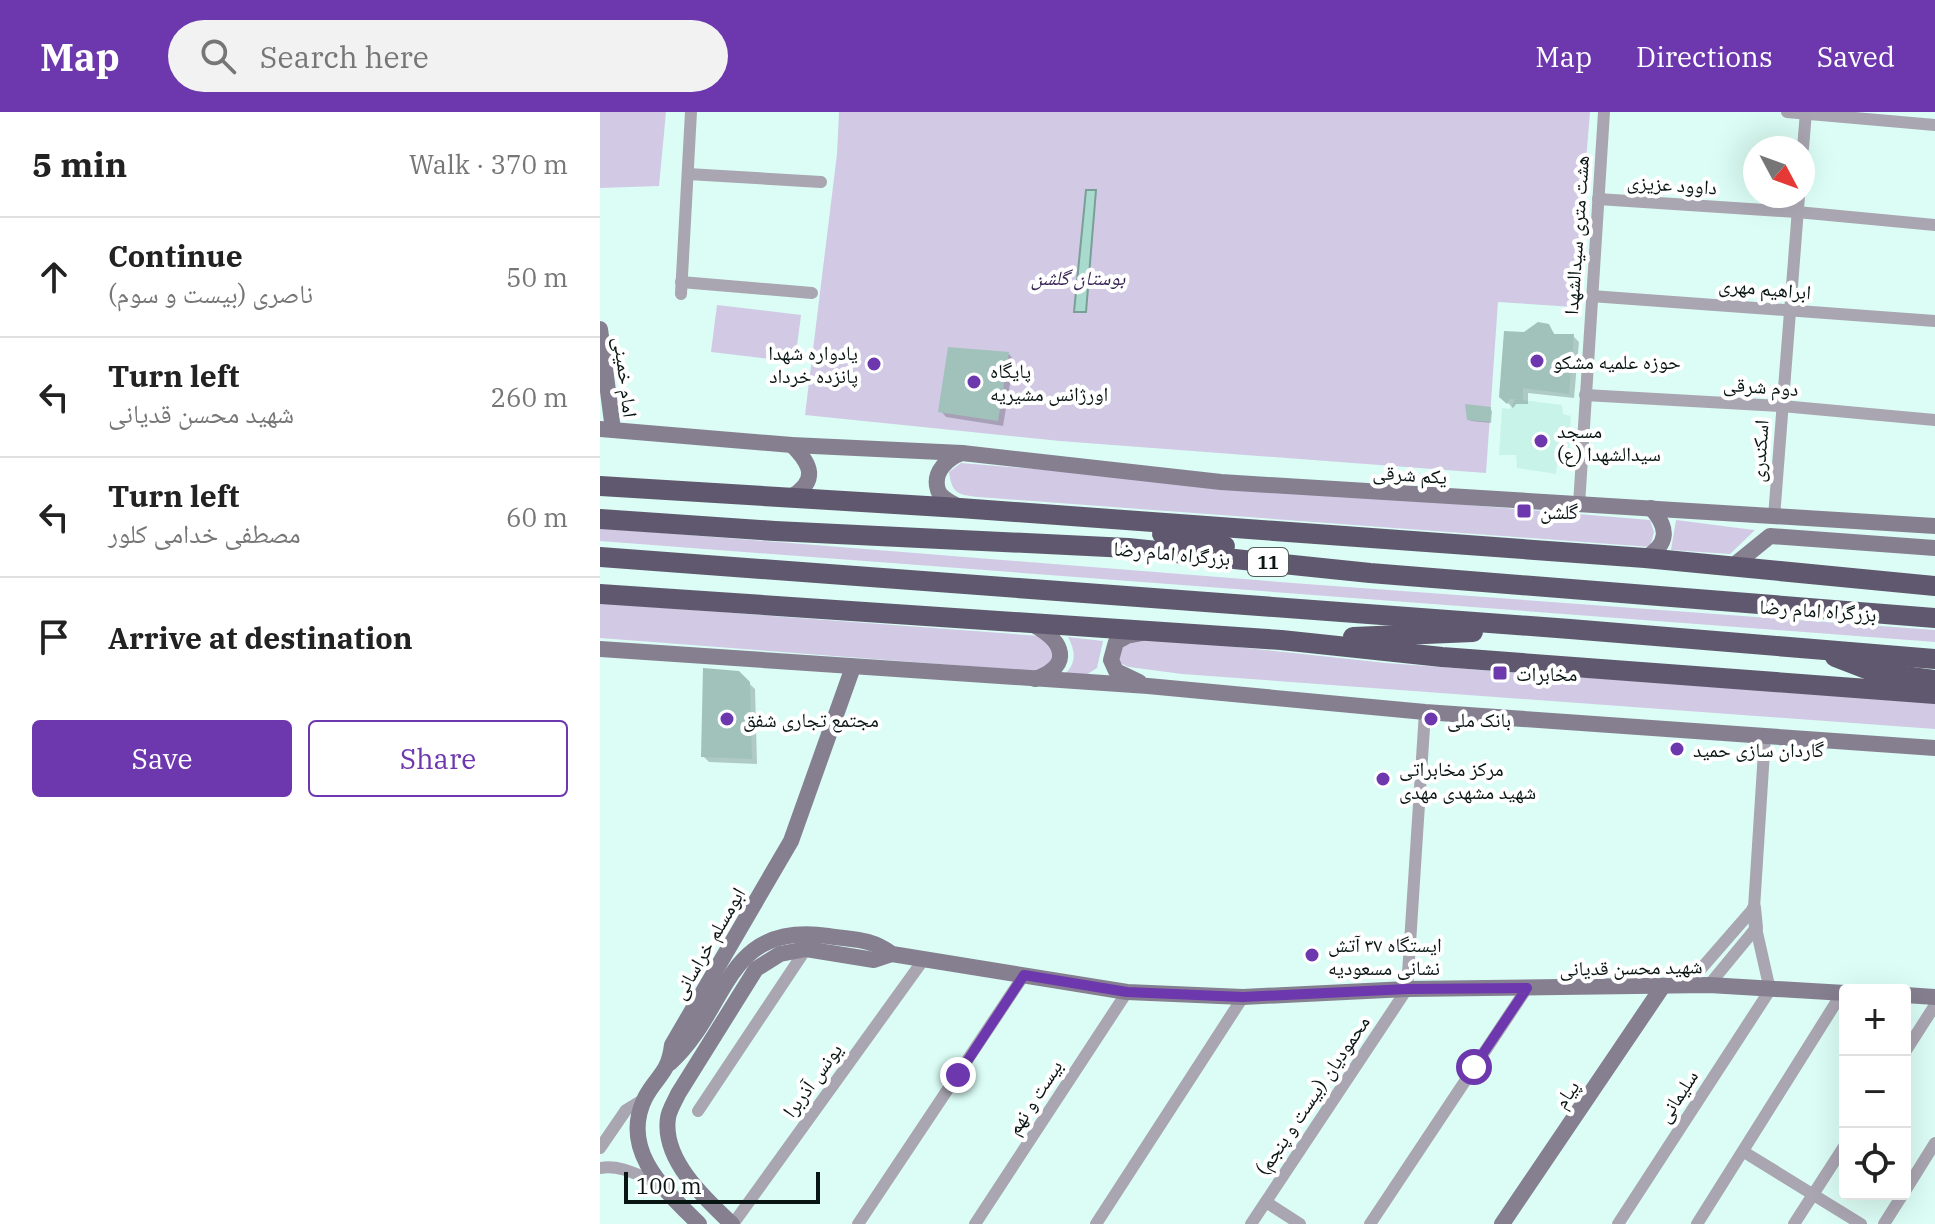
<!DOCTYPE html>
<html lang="en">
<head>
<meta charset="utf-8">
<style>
	:root { --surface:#fff; --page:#f2f2f2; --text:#222; --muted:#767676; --line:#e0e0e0; --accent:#6d37ae }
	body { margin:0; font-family:"IBM Plex Serif","Noto Naskh Arabic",serif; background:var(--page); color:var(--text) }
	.controls { position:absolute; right:24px; bottom:24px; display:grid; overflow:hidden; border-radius:8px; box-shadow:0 8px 32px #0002 }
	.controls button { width:72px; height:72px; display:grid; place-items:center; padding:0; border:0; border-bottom:2px solid var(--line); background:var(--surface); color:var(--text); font:40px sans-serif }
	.compass { position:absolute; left:1143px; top:24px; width:72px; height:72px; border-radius:50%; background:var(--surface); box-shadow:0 8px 32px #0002; rotate:131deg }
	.scale { position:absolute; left:24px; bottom:20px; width:196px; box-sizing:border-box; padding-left:8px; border:4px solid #091513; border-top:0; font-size:22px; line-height:28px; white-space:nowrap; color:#091513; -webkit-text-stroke:6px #fff; paint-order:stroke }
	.stop { position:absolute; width:24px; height:24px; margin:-18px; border:6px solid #6d37ae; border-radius:50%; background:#fff }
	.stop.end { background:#6d37ae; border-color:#fff; box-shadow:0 2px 8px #0008 }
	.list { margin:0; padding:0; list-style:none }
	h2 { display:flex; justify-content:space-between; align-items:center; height:104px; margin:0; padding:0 32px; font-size:34px }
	h2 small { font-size:26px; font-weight:400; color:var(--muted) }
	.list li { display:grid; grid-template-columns:52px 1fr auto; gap:24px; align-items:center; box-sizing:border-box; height:120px; padding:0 32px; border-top:2px solid var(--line) }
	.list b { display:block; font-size:30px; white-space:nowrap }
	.list p { margin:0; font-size:26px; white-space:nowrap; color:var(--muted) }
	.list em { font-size:26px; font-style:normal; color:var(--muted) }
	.actions { display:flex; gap:16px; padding:24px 32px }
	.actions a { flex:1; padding:18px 0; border:2px solid var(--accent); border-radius:8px; text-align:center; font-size:28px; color:var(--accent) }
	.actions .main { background:var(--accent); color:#fff }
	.icon { flex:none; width:44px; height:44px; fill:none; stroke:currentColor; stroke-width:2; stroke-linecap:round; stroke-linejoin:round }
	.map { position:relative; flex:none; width:1335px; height:1112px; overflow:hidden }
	header { display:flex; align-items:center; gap:48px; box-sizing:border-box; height:112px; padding:0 40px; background:var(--accent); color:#fff }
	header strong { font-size:38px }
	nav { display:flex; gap:44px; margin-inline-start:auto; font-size:28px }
	.search { width:560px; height:72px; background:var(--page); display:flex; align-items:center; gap:20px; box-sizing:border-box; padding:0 28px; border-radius:44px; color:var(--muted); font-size:30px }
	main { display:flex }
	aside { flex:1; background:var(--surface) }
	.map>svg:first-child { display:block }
	.built { fill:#c8f3e9 }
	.green { fill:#d2c9e5 }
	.water { fill:#a9dace; stroke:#799f96; stroke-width:2 }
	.shadow { fill:#0003 }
	.building { fill:#a1c2ba }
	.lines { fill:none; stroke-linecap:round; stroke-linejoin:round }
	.minor { stroke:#a9a5b1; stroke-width:12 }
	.tertiary { stroke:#a9a5b1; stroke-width:14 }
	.secondary { stroke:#857f90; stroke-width:16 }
	.trunk { stroke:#60586e; stroke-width:20 }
	.route { stroke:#6d37ae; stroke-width:10 }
	.poi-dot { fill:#6d37ae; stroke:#fff; stroke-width:3 }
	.labels { text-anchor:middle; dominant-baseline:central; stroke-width:8; stroke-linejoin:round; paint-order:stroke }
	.shield { fill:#fff; stroke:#535b5a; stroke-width:2 }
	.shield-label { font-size:18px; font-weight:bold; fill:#091513 }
	.street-label { font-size:20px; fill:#091513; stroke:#fff }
	.park-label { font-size:20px; font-style:italic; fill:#382554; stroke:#fff }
	.poi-label { font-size:20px; fill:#091513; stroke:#fff; text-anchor:start }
</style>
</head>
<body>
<header>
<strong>Map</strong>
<div class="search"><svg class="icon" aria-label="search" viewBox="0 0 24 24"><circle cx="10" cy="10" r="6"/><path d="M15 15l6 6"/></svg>Search here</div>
<nav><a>Map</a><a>Directions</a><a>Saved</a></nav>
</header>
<main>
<aside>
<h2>5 min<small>Walk · 370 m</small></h2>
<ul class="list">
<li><svg class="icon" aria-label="ahead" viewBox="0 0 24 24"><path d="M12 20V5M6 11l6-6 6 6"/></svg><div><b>Continue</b><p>ناصری (بیست و سوم)</p></div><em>50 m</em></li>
<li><svg class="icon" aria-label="left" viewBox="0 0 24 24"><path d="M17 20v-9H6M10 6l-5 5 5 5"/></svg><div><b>Turn left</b><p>شهید محسن قدیانی</p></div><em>260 m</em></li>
<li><svg class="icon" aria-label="left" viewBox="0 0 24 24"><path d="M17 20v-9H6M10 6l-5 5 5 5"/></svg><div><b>Turn left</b><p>مصطفی خدامی کلور</p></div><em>60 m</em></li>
<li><svg class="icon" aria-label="arrive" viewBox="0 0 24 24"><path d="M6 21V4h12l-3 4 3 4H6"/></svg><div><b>Arrive at destination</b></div></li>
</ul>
<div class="actions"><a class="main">Save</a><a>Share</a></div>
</aside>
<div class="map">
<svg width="1335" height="1112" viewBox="0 0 1335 1112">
	<rect width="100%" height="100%" fill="#dbfdf5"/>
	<polygon class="built" points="915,287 962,293 963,302 971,304 968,351 957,352 956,362 917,356 916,343 899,343 902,296 910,297"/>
	<g class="green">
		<polygon points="0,0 66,0 59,74 0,76"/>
		<polygon points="239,0 990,0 974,195 898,190 886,361 460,329 205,303 237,42"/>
		<polygon points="117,193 201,203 195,250 111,240"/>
		<path d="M 361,351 L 1050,408 L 1054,420 L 1050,435 L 379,385 C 358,383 352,382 349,360 Z"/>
		<polygon points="1076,408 1154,418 1155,418 1130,442 1071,438"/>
		<polygon points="0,416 706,472 1335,518 1335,530 0,429"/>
		<polygon points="0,491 440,524 454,542 444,560 0,526"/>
		<path d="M 468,525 L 503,529 L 497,556 L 486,563 L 466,561 C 477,550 475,538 468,525 Z"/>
		<polygon points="552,526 786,551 1335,591 1335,617 582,562 529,555 518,550 521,534"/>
	</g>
	<polygon class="water" points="486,78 496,78 486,200 474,200"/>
	<g class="shadow">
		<polygon points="948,214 956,224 973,224 979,230 974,286 928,281 928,292 916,292 913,296 901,284 925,222"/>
		<polygon points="409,242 414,248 403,314 346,305 341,299"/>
		<polygon points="890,297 892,299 891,311 871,309 869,307"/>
		<polygon points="138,561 155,577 157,652 109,650 103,644"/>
	</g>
	<g class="building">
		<polygon points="938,210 949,212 954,222 974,222 969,282 923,276 923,288 910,287 907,292 899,285 904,219 924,220"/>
		<polygon points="348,235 409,240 398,309 338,300"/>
		<polygon points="865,292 891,295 890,310 867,308"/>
		<polygon points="103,556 139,559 150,570 152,647 101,645"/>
	</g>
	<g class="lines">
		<g class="minor">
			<polyline points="1187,0 1335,13"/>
			<polyline points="1203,36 1206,0"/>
			<polyline points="88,62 221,70"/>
			<polyline points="998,87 1197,100 1335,113"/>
			<polyline points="81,170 212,181"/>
			<polyline points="81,182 91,0"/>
			<polyline points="991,184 1335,209"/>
			<polyline points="985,283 1182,294 1335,308"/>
			<polyline points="979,393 1004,0"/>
			<polyline points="1174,405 1199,84"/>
			<polyline points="1109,873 1156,816"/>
			<polyline points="1086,874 1154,796 1165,624"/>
			<polyline points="1305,940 1335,893"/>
			<polyline points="98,999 206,837"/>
			<polyline points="0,1036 26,998 44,987"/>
			<polyline points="1144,1040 1261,1112"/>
			<path d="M 0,1056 C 20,1052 40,1064 58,1071"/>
			<polyline points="1305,1079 1335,1031"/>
			<polyline points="666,1090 700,1112"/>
			<polyline points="133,1112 324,847"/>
			<polyline points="258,1112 424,863"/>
			<polyline points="375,1112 527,880"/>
			<polyline points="496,1112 643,885"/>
			<polyline points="651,1112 807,877 825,600"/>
			<polyline points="770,1112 927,876"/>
			<polyline points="1018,1112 1170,878 1156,816"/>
			<polyline points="1097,1112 1242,881"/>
			<polyline points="1194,1112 1245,1033"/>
			<polyline points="1284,1112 1303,1082"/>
		</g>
		<polyline class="tertiary" points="1154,796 1156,816"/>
		<g class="secondary">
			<polyline points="0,217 13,318"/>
			<polyline points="0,317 192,333 362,341"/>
			<path d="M 191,385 C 218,369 212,353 192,333"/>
			<path d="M 359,395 C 352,391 340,386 338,378 C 332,360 348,346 362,341 L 621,370 L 1335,414"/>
			<path d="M 1045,446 C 1069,432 1069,416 1051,396"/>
			<polyline points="1133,454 1170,424 1335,436"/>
			<path d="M 434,513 C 464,530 473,553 435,567"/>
			<polyline points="0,537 548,574 825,600 1335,636"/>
			<polyline points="539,570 516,559 511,548 516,530 527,524 542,521"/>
			<polyline points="1305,883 1335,885"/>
			<path d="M 70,951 C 130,897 123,809 228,824 C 254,828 270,826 292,842 L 527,880 L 643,885 L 807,877 L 1109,873 L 1245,881"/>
			<path d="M 99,1112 C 66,1079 19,1039 45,986 C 57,963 68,963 72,933 L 191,729 L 253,555"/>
			<path d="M 132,1112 C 104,1086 62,1047 68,1006 C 69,998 75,989 78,982 L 156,857 L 180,842 L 206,837 L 274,848 L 292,842"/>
			<polyline points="902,1112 1063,874"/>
		</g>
		<g class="trunk">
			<polyline points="0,374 360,396 1045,446 1335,474"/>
			<polyline points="0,407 175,419 528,436 770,461 1335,506"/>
			<polyline points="562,422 625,434"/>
			<polyline points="0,445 970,517 1335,547"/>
			<polyline points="0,482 681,528 842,545 1335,582"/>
			<polyline points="753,525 873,520"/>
			<polyline points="1235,545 1274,560 1335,568"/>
		</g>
	</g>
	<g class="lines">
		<polyline class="route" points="358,963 424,863 527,880 643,885 807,877 927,876 874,955"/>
	</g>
	<g class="poi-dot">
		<circle cx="937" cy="249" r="8"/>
		<circle cx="274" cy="252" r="8"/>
		<circle cx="374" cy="270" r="8"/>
		<circle cx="941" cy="329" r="8"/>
		<rect x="916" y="391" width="16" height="16" rx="4"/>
		<rect x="892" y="553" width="16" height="16" rx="4"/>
		<circle cx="127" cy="607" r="8"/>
		<circle cx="831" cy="607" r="8"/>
		<circle cx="1077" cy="637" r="8"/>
		<circle cx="783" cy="667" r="8"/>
		<circle cx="712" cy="843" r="8"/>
	</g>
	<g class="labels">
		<rect class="shield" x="648" y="436" width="40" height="28" rx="6"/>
		<g class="shield-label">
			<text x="668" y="450">11</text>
		</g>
		<g class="street-label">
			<text transform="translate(1072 72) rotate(4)">داوود عزیزی</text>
			<text transform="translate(976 123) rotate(-86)">هشت متری سیدالشهدا</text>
			<text transform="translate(1165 176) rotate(5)">ابراهیم مهری</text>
			<text transform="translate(26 265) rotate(83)">امام خمینی</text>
			<text transform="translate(1161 274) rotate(4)">دوم شرقی</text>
			<text transform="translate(1159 339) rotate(-86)">اسکندری</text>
			<text transform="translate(810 362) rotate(4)">یکم شرقی</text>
			<text transform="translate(572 441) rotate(5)">بزرگراه امام رضا</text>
			<text transform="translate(1218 498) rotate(4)">بزرگراه امام رضا</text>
			<text transform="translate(108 831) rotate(-60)">ابومسلم خراسانی</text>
			<text transform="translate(1031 855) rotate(-1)">شهید محسن قدیانی</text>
			<text transform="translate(212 968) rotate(-54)">یونس آذربرا</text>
			<text transform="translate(966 982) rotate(-56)">پیام</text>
			<text transform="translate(712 983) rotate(-56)">محمودیان (بیست و پنجم)</text>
			<text transform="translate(1077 984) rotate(-57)">سلیمانی</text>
			<text transform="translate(434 985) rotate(-57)">بیست و نهم</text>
		</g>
		<g class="park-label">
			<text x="478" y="165">بوستان گلشن</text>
		</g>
		<g class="poi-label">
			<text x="258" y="240" text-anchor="end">یادواره شهدا<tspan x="258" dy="23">پانزده خرداد</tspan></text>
			<text x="953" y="249">حوزه علمیه مشکو</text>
			<text x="390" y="258">پایگاه<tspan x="390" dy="23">اورژانس مشیریه</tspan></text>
			<text x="957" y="318">مسجد<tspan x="957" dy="23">سیدالشهدا (ع)</tspan></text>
			<text x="940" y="399">گلشن</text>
			<text x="916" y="561">مخابرات</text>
			<text x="143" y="607">مجتمع تجاری شفق</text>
			<text x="847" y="607">بانک ملی</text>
			<text x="1093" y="637">گاردان سازی حمید</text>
			<text x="799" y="656">مرکز مخابراتی<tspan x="799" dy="23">شهید مشهدی مهدی</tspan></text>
			<text x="728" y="832">ایستگاه ۳۷ آتش<tspan x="728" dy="23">نشانی مسعودیه</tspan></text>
		</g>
	</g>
</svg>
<div class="controls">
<button>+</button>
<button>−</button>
<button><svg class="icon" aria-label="locate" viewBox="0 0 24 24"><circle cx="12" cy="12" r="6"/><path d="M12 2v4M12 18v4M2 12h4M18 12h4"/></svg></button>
</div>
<svg class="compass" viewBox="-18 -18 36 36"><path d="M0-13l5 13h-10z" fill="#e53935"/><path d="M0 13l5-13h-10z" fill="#767676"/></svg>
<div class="scale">100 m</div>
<div class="stop" style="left:874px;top:955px"></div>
<div class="stop end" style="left:358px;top:963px"></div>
</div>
</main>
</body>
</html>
